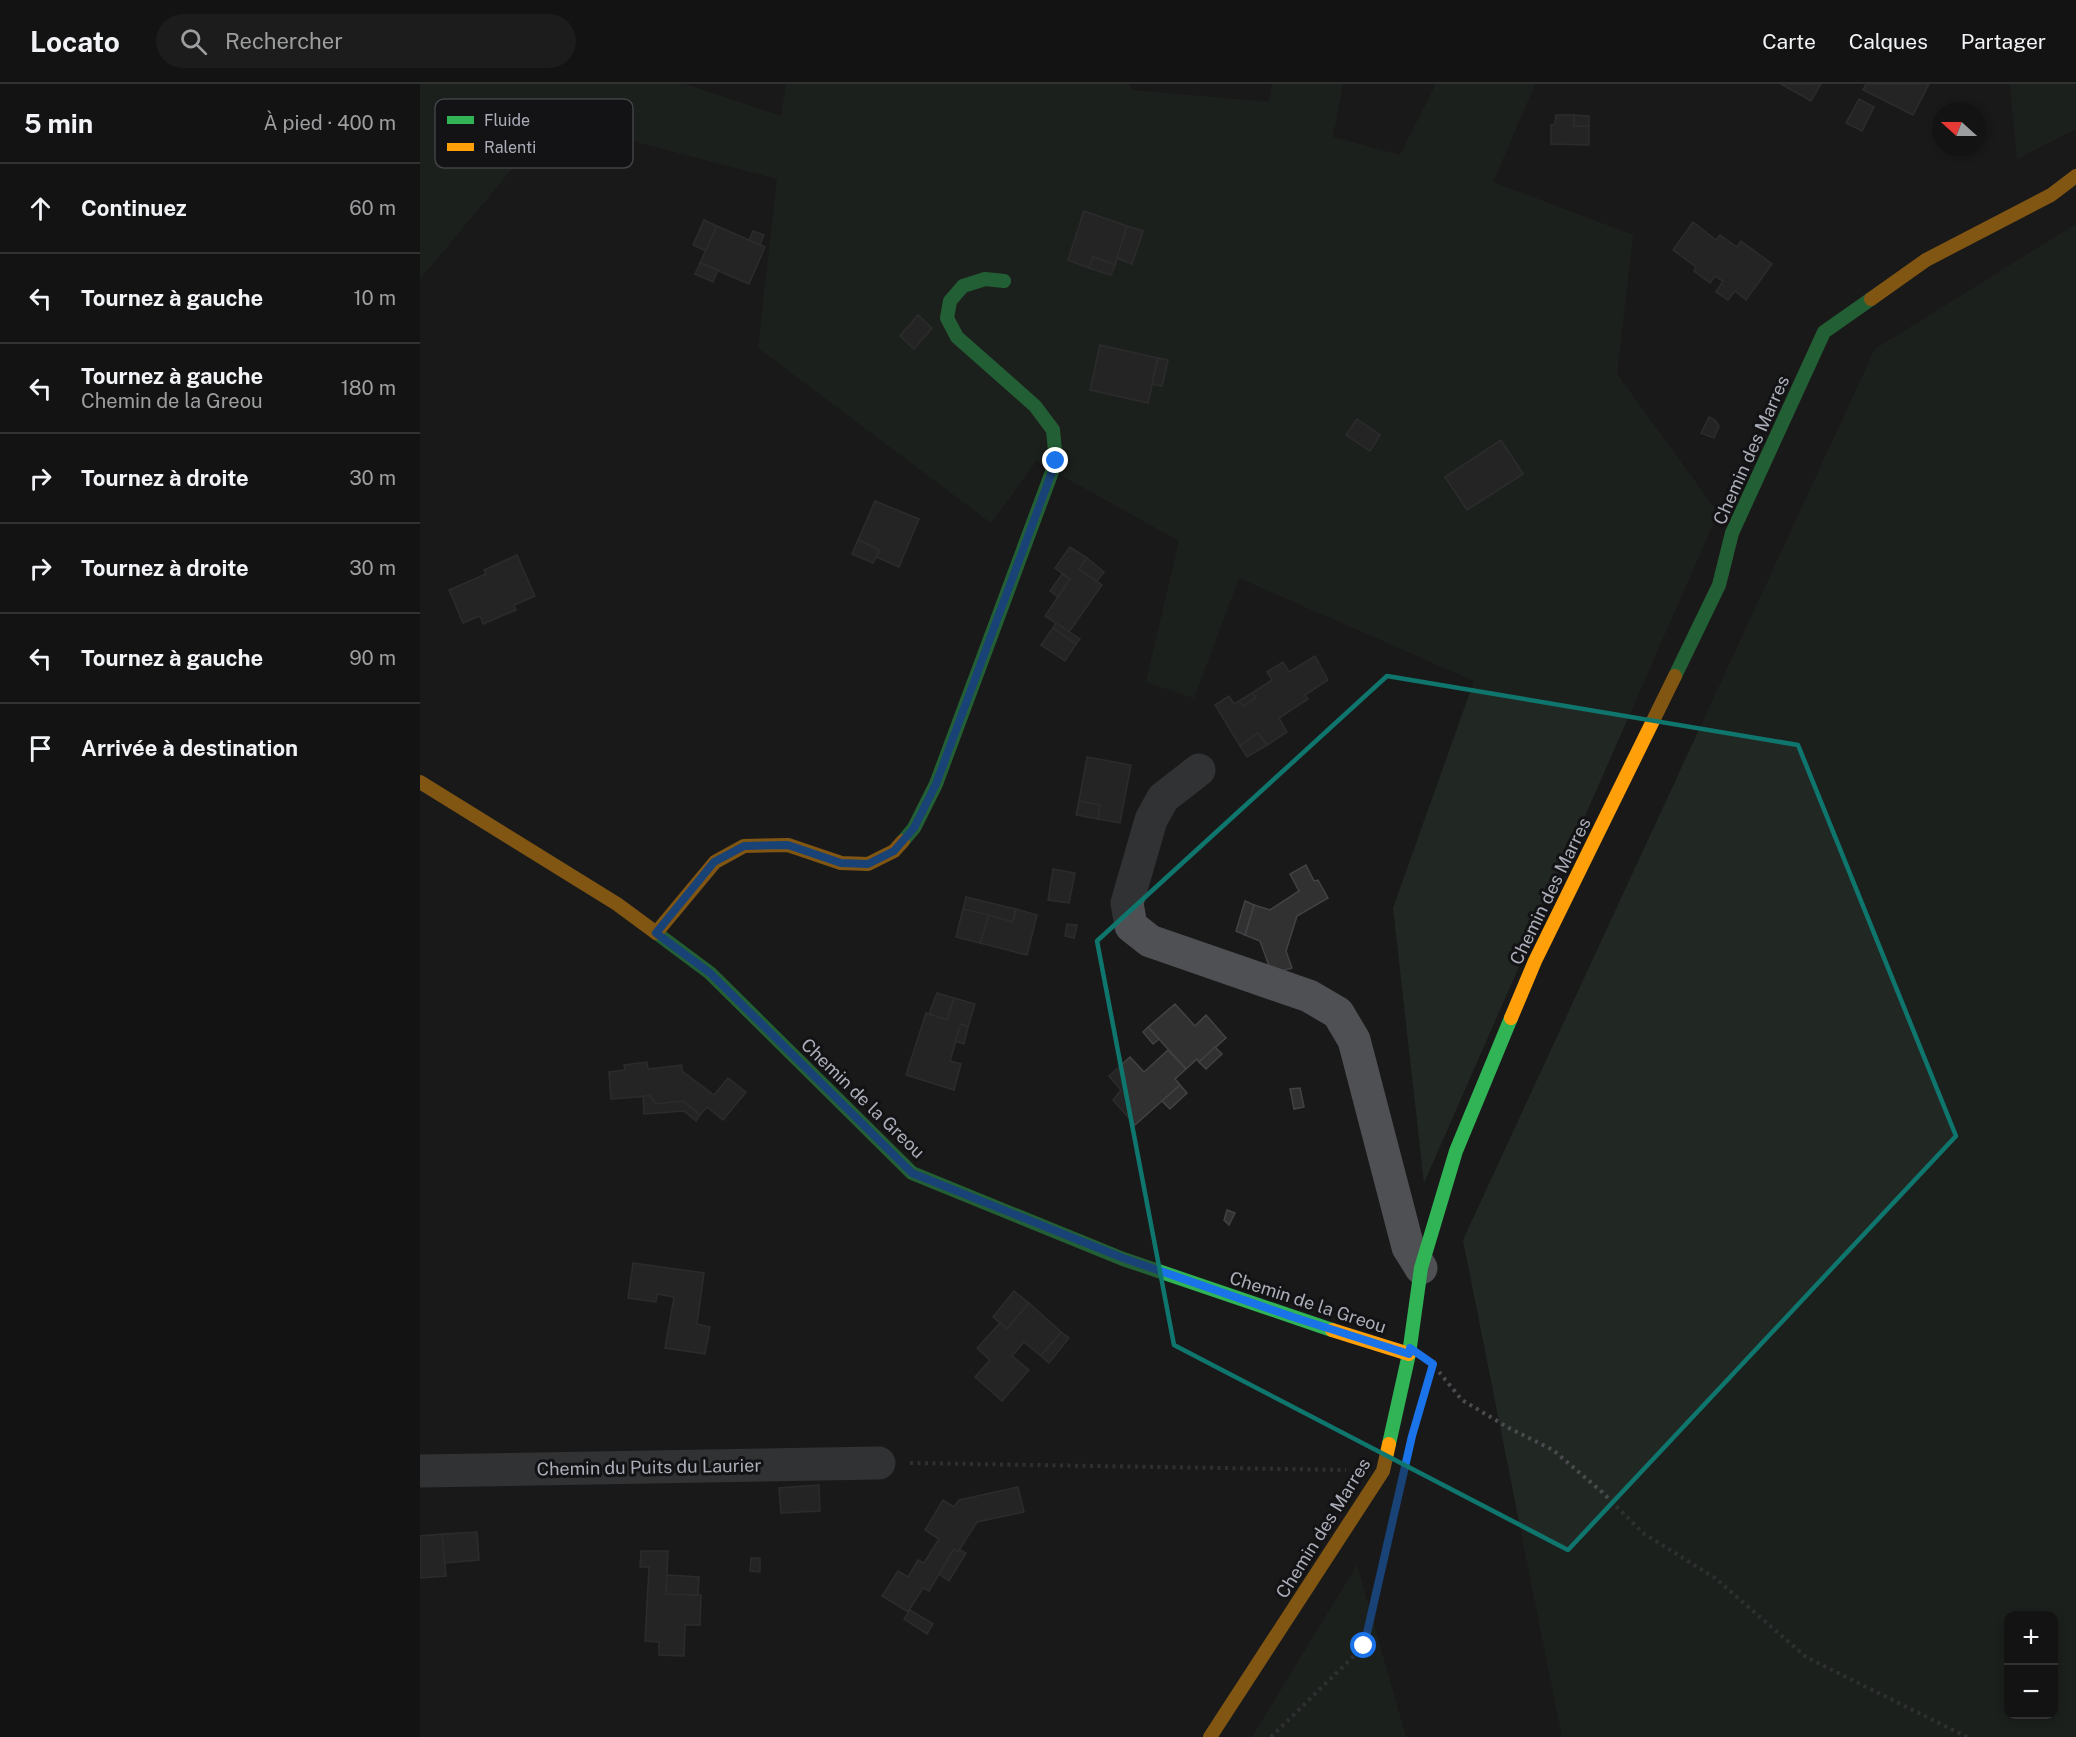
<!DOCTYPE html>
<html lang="fr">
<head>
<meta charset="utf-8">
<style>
	:root { --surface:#131313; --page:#1c1c1c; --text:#f1f3f6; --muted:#9d9ea0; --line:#323233 }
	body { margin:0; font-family:"Public Sans",sans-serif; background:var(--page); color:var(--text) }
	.controls { position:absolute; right:18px; bottom:18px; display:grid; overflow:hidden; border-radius:12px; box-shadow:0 3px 9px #0003 }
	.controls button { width:54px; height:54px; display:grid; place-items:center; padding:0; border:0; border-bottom:2px solid var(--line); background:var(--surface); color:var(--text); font:30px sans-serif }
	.compass { position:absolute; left:1512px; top:18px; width:54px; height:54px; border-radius:50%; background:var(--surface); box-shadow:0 3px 9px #0003; rotate:291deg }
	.stop { position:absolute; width:18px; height:18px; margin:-14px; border:4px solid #1a73e8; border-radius:50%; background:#fff }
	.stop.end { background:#1a73e8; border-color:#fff; box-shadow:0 2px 6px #0008 }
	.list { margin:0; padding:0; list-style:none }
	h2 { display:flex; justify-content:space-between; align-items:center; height:78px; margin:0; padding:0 24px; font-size:26px }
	h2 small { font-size:20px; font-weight:400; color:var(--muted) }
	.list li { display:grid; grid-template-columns:39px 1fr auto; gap:18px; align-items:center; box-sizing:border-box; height:90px; padding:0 24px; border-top:2px solid var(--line) }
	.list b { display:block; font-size:22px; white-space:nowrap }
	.list p { margin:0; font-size:20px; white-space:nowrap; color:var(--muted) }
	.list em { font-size:20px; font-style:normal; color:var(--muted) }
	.icon { flex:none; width:33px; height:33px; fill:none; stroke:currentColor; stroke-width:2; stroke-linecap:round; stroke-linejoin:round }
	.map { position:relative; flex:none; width:1656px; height:1653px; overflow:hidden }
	header { display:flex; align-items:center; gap:36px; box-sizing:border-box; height:84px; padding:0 30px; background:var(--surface); border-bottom:2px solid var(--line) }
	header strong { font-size:28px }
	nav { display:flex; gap:33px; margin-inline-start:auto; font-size:21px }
	.search { width:420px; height:54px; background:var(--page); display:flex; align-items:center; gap:15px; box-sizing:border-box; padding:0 21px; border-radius:33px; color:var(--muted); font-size:22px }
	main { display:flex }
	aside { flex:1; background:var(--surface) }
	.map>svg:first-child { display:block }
	.green { fill:#212823; fill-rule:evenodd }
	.building { fill:#313132; stroke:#424245; stroke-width:1.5 }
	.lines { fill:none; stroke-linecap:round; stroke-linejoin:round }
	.path { stroke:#4a4b4e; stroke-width:4; stroke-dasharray:3 4.5; stroke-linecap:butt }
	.street { stroke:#4f5053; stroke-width:33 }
	.fast { stroke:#30b455; stroke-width:14 }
	.slow { stroke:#ff9f0a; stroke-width:14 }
	.route { stroke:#1a73e8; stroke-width:8 }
	.marked { fill:none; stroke:#0f766e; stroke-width:4.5; stroke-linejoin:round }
	.labels { text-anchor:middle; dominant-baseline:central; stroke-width:6; stroke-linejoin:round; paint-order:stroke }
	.street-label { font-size:18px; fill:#abaeb9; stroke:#131315 }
	.key { fill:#131315; stroke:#414246; stroke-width:1.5 }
	.key-label { font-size:16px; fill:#abaeb9 }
</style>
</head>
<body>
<header>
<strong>Locato</strong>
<div class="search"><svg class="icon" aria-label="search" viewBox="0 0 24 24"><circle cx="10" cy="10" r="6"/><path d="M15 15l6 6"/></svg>Rechercher</div>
<nav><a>Carte</a><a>Calques</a><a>Partager</a></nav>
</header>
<main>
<aside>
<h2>5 min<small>À pied · 400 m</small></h2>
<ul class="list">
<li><svg class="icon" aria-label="ahead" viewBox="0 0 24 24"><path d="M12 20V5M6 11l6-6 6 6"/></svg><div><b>Continuez</b></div><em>60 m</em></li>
<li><svg class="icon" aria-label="left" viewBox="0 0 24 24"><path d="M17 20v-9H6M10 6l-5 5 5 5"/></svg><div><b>Tournez à gauche</b></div><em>10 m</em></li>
<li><svg class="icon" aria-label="left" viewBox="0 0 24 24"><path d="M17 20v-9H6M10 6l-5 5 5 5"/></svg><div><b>Tournez à gauche</b><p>Chemin de la Greou</p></div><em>180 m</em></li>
<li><svg class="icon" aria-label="right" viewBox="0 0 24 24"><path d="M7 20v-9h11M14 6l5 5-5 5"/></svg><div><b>Tournez à droite</b></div><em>30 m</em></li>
<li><svg class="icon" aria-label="right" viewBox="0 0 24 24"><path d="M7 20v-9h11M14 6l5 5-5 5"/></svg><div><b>Tournez à droite</b></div><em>30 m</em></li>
<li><svg class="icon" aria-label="left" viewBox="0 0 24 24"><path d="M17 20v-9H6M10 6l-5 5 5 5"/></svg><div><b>Tournez à gauche</b></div><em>90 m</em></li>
<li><svg class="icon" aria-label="arrive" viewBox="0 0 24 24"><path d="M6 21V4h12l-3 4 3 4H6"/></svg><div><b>Arrivée à destination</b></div></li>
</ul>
</aside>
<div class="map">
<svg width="1656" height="1653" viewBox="0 0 1656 1653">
	<rect width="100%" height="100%" fill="#191919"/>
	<g class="green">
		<polygon points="0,0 265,0 361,32 366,0 710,0 711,6 849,18 852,0 923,0 913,53 980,71 1016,0 1115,0 1073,98 1213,151 1197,290 1298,429 1004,1099 973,824 1054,597 819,494 774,614 726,598 759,457 616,377 571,439 338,264 357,95 133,36 0,195"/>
		<polygon points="1590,0 1656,0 1656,45 1597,75"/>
		<path d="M 1656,140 L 1656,1653 L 1142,1653 L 1043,1156 L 1455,265 ZM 1588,1532 L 1634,1532 L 1634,1630 L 1588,1630 Z"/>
		<polygon points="937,1481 986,1653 832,1653"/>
	</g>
	<g class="building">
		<polygon points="1361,0 1401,0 1391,17"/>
		<polygon points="1446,0 1509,0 1493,31 1443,6"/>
		<polygon points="1439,15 1454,23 1442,47 1426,39"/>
		<polygon points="1136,31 1154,31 1154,42 1169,42 1169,61 1131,60 1131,41 1135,40"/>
		<polygon points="1154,31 1169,32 1169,42 1154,42"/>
		<polygon points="664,127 707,142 695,181 673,173 669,184 648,176"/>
		<polygon points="284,136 297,142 286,167 273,161"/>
		<polygon points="1273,138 1296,156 1300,151 1317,163 1321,157 1352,180 1326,216 1315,207 1308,216 1296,208 1303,197 1295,192 1290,199 1274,187 1276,183 1253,166"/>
		<polygon points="297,142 345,163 329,200 280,179"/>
		<polygon points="707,142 723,147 712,180 697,174"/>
		<polygon points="333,147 344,151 340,161 329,156"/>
		<polygon points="673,173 695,181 691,191 669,184"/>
		<polygon points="280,179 298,186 293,198 275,190"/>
		<polygon points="498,231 512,244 494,265 480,252"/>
		<polygon points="680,261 738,274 728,319 670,306"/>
		<polygon points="738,274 748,276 742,302 732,300"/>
		<polygon points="1289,333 1295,336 1299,342 1294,354 1281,349"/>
		<polygon points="937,335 960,351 950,367 926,351"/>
		<polygon points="1081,356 1103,390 1047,426 1025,393"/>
		<polygon points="455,417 499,435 479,483 456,473 460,466 438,456"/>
		<polygon points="438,456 460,466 453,479 432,470"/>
		<polygon points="650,463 667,474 659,485 682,501 649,548 625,532 650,495 635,484"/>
		<polygon points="97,471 115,512 94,521 96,526 63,540 60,532 43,539 29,506 66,490 64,486"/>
		<polygon points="667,474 684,488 677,497 659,485"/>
		<polygon points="642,490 650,495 638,513 630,507"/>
		<polygon points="636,539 660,555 656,560 633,544"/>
		<polygon points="633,544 656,560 645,577 621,561"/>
		<polygon points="895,572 908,596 885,611 888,615 859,634 867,648 847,661 838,649 820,662 795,621 809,612 814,620 819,617 823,622 836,614 832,609 852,596 847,588 863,578 869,588"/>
		<polygon points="832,609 836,614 823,622 819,617"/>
		<polygon points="838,649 847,661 827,673 820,662"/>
		<polygon points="667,673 711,681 700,739 678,735 680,721 659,717"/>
		<polygon points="659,717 680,721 678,735 656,731"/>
		<polygon points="886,781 894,797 898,796 908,814 877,832 866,867 872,884 852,890 840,857 825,851 834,821 850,826 879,807 870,790"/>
		<polygon points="633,785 655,789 649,819 628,816"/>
		<polygon points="546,813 596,825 593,838 543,825"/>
		<polygon points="825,817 834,821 825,851 816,847"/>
		<polygon points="543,825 569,831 560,859 536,853"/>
		<polygon points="596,825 617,831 607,871 560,859 569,831 593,838"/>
		<polygon points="647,840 657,841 654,854 645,852"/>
		<polygon points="517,909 534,914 527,936 509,930"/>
		<polygon points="534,914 555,920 548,943 541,940 530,977 541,980 534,1006 486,991 506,929 527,936"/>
		<polygon points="755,920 775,942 786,931 806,954 779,978 777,975 766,985 728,943"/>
		<polygon points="541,940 548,943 544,960 535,957"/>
		<polygon points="728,943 739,955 733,960 723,948"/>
		<polygon points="795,963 802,970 786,985 779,978"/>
		<polygon points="748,966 766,985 755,995 760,1001 715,1041 693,1016 701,1006 689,992 710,973 724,988"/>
		<polygon points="227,978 228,985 262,981 262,987 294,1011 308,994 326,1008 303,1036 287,1023 280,1031 263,1017 236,1020 230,1012 191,1015 189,988 205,986 204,981"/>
		<polygon points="760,1001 767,1009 750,1025 742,1017"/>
		<polygon points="880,1004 884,1023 874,1025 870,1005"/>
		<polygon points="223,1012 230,1012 236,1020 263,1017 280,1031 276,1037 264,1027 224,1030"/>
		<polygon points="807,1126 815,1129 809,1141 804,1136"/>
		<polygon points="213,1179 284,1189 277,1240 290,1243 285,1270 245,1264 254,1213 237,1210 236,1218 208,1214"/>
		<polygon points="594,1207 609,1219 587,1245 573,1233"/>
		<polygon points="609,1219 641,1248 621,1272 604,1258 592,1272 609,1286 582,1317 555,1293 570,1276 557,1264 580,1239 587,1245"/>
		<polygon points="641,1248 649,1254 629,1279 621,1272"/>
		<polygon points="399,1401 400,1427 361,1429 359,1404"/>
		<polygon points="598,1403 604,1428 557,1438 538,1468 534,1465 509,1507 503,1504 488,1528 462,1512 478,1487 488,1493 498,1476 504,1479 519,1455 505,1446 523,1416 534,1423 539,1416"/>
		<polygon points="57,1448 59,1476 24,1479 22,1450"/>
		<polygon points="22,1450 26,1492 0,1494 0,1452"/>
		<polygon points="534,1465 538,1468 540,1466 546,1469 529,1497 519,1490"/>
		<polygon points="221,1467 248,1467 246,1510 281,1511 280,1541 265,1541 264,1572 239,1571 239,1558 225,1557 229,1483 220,1483"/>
		<polygon points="331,1474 340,1474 340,1488 330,1487"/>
		<polygon points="247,1491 279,1493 278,1511 246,1510"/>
		<polygon points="490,1526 513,1540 507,1550 484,1535"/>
	</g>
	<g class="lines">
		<g class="path">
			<polyline points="1019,1288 1042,1316 1089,1344 1133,1366 1182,1408 1223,1449 1295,1494 1386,1573 1547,1653"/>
			<polyline points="490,1379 926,1386"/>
			<polyline points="851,1653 944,1562 974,1432"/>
		</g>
		<g class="street">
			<polyline points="779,686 743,714 731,736 707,819 711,842 730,857 889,912 918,929 934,956 988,1163 1001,1184"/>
			<polyline points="0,1387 459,1379"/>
		</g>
		<g class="fast">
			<polyline points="1255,592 1299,501 1312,449 1404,248 1451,215"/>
			<polyline points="483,757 494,744 516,700 636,377 633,346 615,322 537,253 527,234 530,217 543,202 565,195 584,197"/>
			<polyline points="235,848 290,889 492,1089 703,1175 912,1246"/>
			<polyline points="969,1360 989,1270 1001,1184 1036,1067 1091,934"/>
		</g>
		<g class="slow">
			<polyline points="1451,215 1506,176 1631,111 1656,92"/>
			<polyline points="0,698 197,820 235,848"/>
			<polyline points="236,849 295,778 324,762 368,761 421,779 448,780 474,767 483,757"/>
			<polyline points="1091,934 1115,877 1255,592"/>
			<polyline points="912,1246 989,1270"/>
			<polyline points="790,1653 963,1387 969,1360"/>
		</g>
	</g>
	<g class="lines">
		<polyline class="route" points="636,377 516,700 494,744 474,767 448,780 421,779 368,761 324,762 294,778 236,849 290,889 492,1089 703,1174 873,1233 989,1270 990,1264 1013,1280 992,1352 944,1562"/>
	</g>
	<path d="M0 0H1656V1653H0ZM 967,592 L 1378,661 L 1536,1052 L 1148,1466 L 754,1261 L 677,857 Z" fill="#191919" fill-opacity=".55" fill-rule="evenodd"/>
	<path class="marked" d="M 967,592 L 1378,661 L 1536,1052 L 1148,1466 L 754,1261 L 677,857 Z"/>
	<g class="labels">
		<g class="street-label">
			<text transform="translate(1331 366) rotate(-66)">Chemin des Marres</text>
			<text transform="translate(1130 807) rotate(-64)">Chemin des Marres</text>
			<text transform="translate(443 1014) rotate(44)">Chemin de la Greou</text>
			<text transform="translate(888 1218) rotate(18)">Chemin de la Greou</text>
			<text transform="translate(229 1383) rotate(-1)">Chemin du Puits du Laurier</text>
			<text transform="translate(903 1444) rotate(-58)">Chemin des Marres</text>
		</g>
	</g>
	<rect x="15" y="15" width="198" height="69" rx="9" class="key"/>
	<rect x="27" y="32" width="27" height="8" fill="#30b455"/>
	<rect x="27" y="59" width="27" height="8" fill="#ff9f0a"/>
	<g class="key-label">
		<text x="64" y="42">Fluide</text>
		<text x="64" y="69">Ralenti</text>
	</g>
</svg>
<div class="controls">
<button>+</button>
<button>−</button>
</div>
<svg class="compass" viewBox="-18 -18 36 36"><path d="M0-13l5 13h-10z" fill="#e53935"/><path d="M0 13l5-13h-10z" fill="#9d9ea0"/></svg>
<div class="stop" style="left:944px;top:1562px"></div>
<div class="stop end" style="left:636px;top:377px"></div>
</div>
</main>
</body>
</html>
